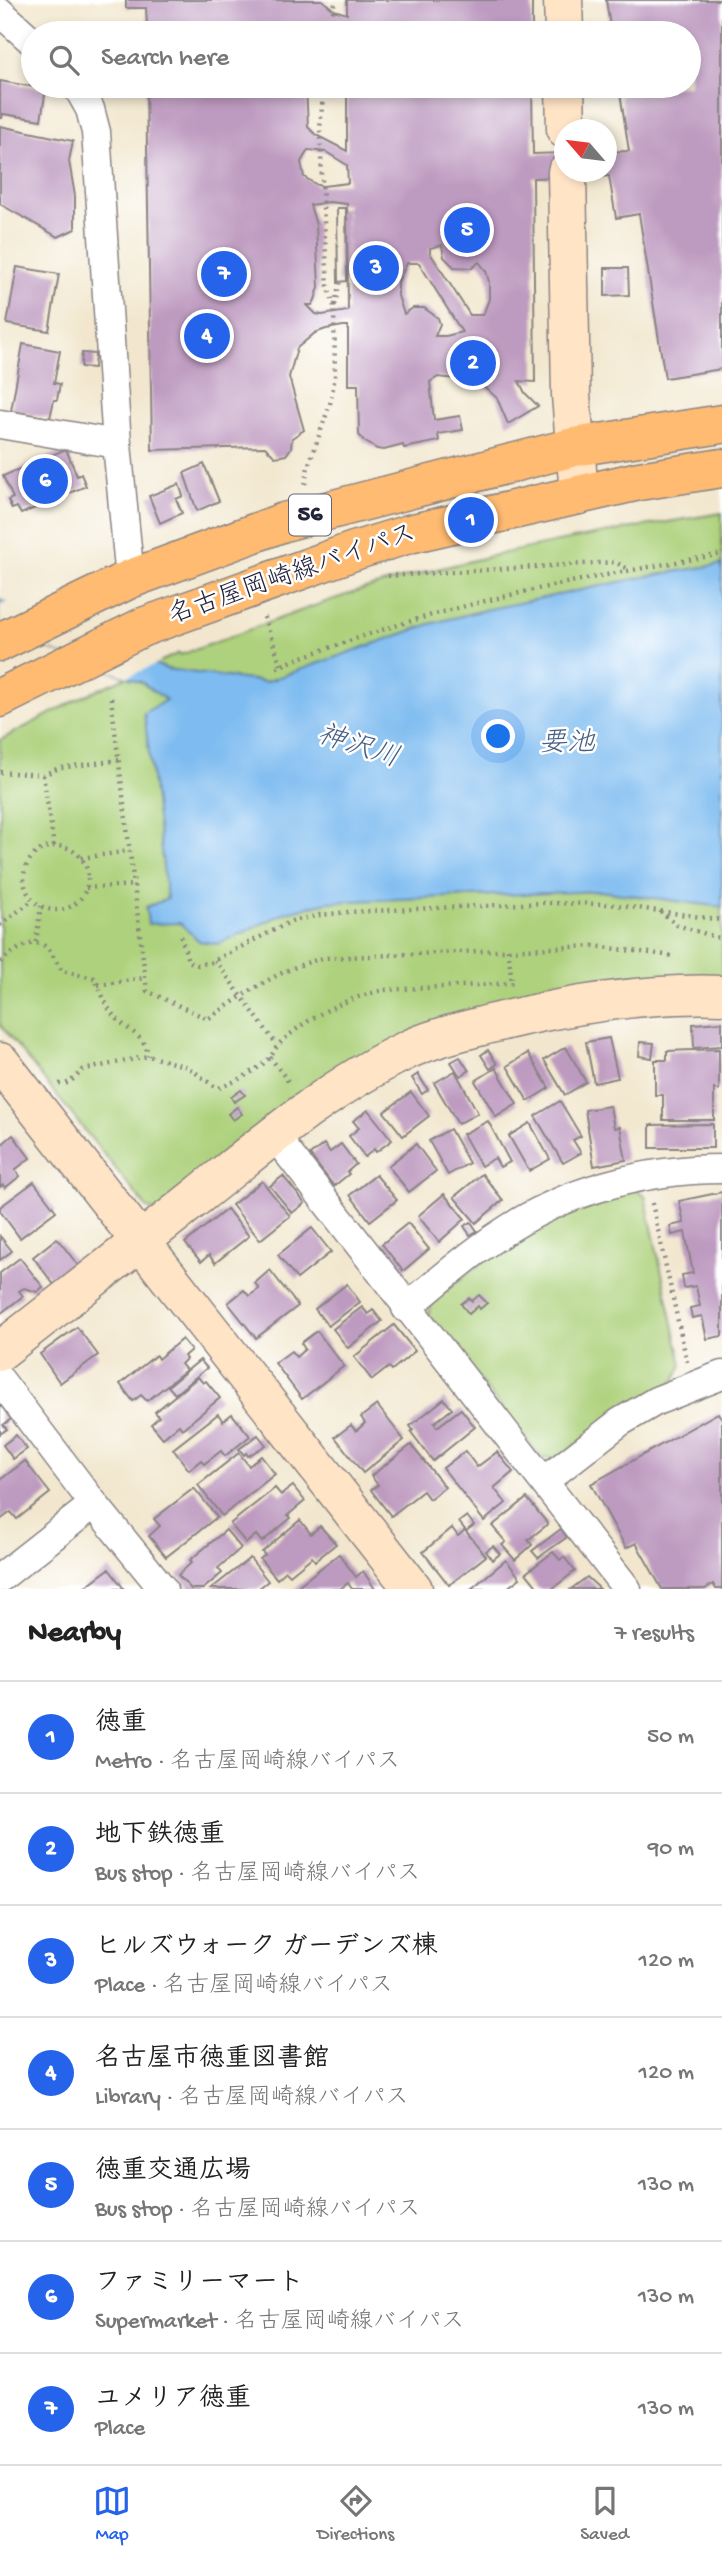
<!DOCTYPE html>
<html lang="en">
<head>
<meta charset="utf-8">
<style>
	:root { --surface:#fff; --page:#f6f6f6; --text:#222; --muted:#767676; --line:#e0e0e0; --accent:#2563eb }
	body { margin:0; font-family:"Gochi Hand","Klee One",sans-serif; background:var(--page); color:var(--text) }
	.compass { position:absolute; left:554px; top:119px; width:63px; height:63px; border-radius:50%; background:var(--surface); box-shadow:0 4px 10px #0003; rotate:298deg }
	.you { position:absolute; left:499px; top:737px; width:24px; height:24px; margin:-18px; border:5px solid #fff; border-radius:50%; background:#1a73e8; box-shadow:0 0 0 10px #1a73e833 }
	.badge { display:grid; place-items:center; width:46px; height:46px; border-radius:50%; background:var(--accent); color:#fff; font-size:23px; font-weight:700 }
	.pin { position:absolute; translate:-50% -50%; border:4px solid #fff; box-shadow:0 2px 7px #0006 }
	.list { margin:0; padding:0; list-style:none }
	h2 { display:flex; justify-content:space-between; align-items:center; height:91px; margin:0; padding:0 28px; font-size:30px }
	h2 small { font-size:23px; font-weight:400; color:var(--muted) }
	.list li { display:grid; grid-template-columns:46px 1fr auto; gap:21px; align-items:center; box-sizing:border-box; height:112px; padding:0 28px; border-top:2px solid var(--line) }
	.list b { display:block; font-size:26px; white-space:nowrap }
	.list p { margin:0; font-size:23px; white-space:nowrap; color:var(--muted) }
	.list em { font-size:23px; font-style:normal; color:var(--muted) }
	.icon { flex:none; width:38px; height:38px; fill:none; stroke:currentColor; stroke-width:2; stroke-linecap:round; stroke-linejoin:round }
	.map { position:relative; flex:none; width:722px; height:1589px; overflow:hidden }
	.search { position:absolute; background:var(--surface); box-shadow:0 4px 10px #0003; left:21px; right:21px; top:21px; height:77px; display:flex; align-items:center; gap:18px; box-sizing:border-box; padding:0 24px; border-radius:38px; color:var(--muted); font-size:26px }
	.sheet { height:875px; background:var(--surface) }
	nav { display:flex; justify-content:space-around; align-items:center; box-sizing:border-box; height:98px; border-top:2px solid var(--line); background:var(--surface); font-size:19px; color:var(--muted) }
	nav a { display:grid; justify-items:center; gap:4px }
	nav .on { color:var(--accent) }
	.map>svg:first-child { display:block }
	.green { fill:#add17b; stroke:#687a5b; stroke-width:2 }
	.water { fill:#7dbbf0; stroke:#506e96; stroke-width:2 }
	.pier { fill:#f2e7ce }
	.building { fill:#bd9ac0; fill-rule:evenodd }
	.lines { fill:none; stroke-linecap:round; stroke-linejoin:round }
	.street-casing { stroke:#8a8484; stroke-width:31 }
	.secondary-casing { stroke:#8a8484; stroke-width:41 }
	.primary-casing { stroke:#8a8484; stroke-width:41 }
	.path { stroke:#8a8484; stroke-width:4.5; stroke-dasharray:2 5; stroke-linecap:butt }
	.street { stroke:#fff; stroke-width:28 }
	.secondary { stroke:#ffe4c6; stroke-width:38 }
	.primary { stroke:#ffbb71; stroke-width:38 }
	.labels { text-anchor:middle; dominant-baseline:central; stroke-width:5; stroke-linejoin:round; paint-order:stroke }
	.shield { fill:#fff; stroke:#646476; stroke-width:2 }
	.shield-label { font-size:24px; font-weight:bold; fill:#22223b }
	.street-label { font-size:26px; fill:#22223b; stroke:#fff }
	.water-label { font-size:28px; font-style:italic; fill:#465f83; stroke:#fff }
</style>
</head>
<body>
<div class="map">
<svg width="722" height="1589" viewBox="0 0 722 1589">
	<rect width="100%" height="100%" fill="#fff"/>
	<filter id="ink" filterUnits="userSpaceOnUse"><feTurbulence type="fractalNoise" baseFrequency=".0143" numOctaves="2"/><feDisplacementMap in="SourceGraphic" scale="14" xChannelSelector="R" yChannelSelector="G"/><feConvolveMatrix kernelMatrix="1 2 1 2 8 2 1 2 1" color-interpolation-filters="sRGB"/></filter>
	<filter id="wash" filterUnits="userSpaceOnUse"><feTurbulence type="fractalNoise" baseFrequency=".00686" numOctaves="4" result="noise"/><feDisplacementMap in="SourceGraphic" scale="28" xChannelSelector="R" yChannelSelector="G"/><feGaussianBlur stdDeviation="1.57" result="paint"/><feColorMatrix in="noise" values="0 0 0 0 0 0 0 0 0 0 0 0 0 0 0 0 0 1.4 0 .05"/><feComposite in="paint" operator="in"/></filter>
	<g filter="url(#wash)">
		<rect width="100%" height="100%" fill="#f2e7ce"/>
		<g class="green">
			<path d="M 722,513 L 722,981 L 496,1010 L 158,1212 L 147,1208 L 0,1025 L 0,740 L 84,696 L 179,653 L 180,655 C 244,633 307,606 372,587 C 487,553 604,532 722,513 Z"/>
			<polygon points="633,1188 645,1196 682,1365 675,1380 554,1459 541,1458 428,1315 432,1301 494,1253 557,1215"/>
		</g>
		<polygon class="water" points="722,564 722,907 600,891 328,902 287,912 218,944 199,941 180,923 148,924 146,907 167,899 144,713 166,700 141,682 0,632 0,600 167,669 265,682 430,624 484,610 644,577"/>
		<polygon class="pier" points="10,601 161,662 127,677 0,632 0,606"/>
		<g id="blocks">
			<g class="building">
				<polygon points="126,0 322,0 334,10 347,14 347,0 532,0 532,33 341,33 325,29 315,33 283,33 285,27 147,26 146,8 126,8"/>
				<path d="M 606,0 L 722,0 L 722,369 L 665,378 L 639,214 L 616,218 L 609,176 L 533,178 L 535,382 L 519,381 L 525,393 L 538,406 L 508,424 L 497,398 L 487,389 L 465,380 L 438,377 L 430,382 L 434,420 L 460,416 L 463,430 L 438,434 L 439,441 L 404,448 L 403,445 L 384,450 L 377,449 L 364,441 L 359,435 L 358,385 L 348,385 L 348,326 L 343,326 L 326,329 L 315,333 L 297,348 L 289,377 L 304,430 L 292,438 L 291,448 L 286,455 L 275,457 L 265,447 L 152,450 L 146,86 L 306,86 L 308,127 L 316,135 L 347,151 L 347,86 L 532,86 L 533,154 L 564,153 L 564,172 L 606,172 L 606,152 L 629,151 L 619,86 L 689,86 L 689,33 L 611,33 ZM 308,150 L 326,152 L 347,165 L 348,183 L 323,186 L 317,185 L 304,177 L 301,162 ZM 329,202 L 347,204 L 348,311 L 322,315 L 316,314 L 307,305 L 312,305 L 315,300 L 319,287 L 316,225 L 310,205 ZM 442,245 L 444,257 L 454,267 L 472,268 L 479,262 L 486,271 L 489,282 L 489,299 L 483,315 L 470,315 L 430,253 L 430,248 ZM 407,263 L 419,263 L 462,332 L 446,336 L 435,336 L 440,324 L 438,318 L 424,308 L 413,308 L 404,314 L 398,296 L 398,282 Z"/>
				<polygon points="0,81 46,89 41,120 3,114 2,118 0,118"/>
				<polygon points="0,126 73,141 69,161 75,196 75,229 58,237 0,204"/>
				<polygon points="337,208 346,208 347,281 338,282"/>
				<polygon points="17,267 59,274 49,331 7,324"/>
				<polygon points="605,268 628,268 629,295 605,296"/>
				<polygon points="23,344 60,351 54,383 60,384 57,400 54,400 50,418 11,411"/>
				<polygon points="82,353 95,354 94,368 81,367"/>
				<polygon points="66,449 77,476 81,474 86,486 21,514 17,507 12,509 8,500 13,498 3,476"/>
				<polygon points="204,464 219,501 197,511 184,473"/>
				<polygon points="179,484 183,496 176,499 182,513 160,523 149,496"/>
				<polygon points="722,1022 722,1046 694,1048 693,1024"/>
				<polygon points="609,1038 618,1078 594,1083 586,1042"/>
				<polygon points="640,1042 654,1043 652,1058 639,1056"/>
				<polygon points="566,1047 586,1082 565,1095 544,1060"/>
				<polygon points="719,1049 719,1090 714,1089 714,1120 663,1120 663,1095 655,1095 655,1060 667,1060 667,1051"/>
				<polygon points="488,1050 497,1064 490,1069 481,1055"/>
				<polygon points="528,1053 549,1088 528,1101 507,1066"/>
				<polygon points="460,1057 469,1071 460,1076 451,1062"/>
				<polygon points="496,1068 517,1104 496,1117 475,1081"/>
				<polygon points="455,1071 478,1113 458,1124 434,1083"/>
				<polygon points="418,1074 428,1090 422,1094 412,1078"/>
				<polygon points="241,1090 245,1095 234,1102 231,1097"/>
				<polygon points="411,1092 429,1116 403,1136 384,1112"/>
				<polygon points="560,1101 581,1136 573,1140 581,1153 563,1163 535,1116"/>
				<polygon points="610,1106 614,1128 620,1127 626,1160 594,1166 585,1110"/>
				<polygon points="237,1107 242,1114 233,1120 228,1114"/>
				<polygon points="368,1110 392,1140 376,1152 374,1149 365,1157 349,1136 359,1128 353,1121"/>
				<polygon points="488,1121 510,1162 500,1167 495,1158 481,1166 463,1134"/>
				<polygon points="530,1123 550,1159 529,1171 509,1136"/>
				<polygon points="713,1124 713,1148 650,1148 650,1125"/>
				<polygon points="450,1129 469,1163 448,1175 429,1141"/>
				<polygon points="13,1135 30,1158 15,1170 20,1176 5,1188 3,1185 0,1187 0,1146"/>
				<polygon points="324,1144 330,1152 341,1144 356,1164 347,1172 349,1174 334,1186 310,1155"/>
				<polygon points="416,1144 436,1171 409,1192 388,1166"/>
				<polygon points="482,1174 503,1200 476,1223 454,1197"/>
				<polygon points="376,1175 397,1200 370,1221 350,1195"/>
				<polygon points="283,1176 305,1203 292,1213 270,1186"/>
				<polygon points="262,1181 290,1216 260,1240 232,1205"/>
				<polygon points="34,1182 56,1211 20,1238 0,1211 0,1207"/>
				<polygon points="722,1192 722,1336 707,1339 702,1316 692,1318 690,1308 700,1306 696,1286 684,1288 682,1275 693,1273 685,1232 672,1235 670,1226 684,1223 679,1201"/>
				<polygon points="444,1194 465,1219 439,1242 418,1216"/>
				<polygon points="227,1209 249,1236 215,1263 209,1255 201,1262 185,1243"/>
				<polygon points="471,1222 477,1231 470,1235 464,1226"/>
				<polygon points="408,1223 429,1249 403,1271 382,1244"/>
				<polygon points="312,1228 331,1252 297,1279 278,1255"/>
				<polygon points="0,1236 12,1251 0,1260"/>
				<polygon points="57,1238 80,1268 55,1286 33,1257"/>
				<polygon points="20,1258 43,1287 37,1292 24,1288 19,1291 23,1296 0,1314 0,1273"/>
				<polygon points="270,1270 298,1306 256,1338 228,1303 244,1290 249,1296 259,1289 255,1283"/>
				<polygon points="347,1284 360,1302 328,1326 315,1309"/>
				<polygon points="479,1295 487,1303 480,1309 478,1306 469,1314 461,1304 469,1298 472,1301"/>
				<polygon points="362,1307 368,1314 373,1310 382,1321 348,1348 333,1329"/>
				<polygon points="394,1325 415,1351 392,1370 389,1367 372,1380 354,1357"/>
				<polygon points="77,1327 98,1355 60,1383 40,1354"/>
				<polygon points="317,1331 344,1366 302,1399 275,1363 291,1351 296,1357 305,1349 301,1343"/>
				<polygon points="182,1339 191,1350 184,1356 186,1359 181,1364 186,1370 147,1401 141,1395 133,1401 120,1384 156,1355 158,1359"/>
				<polygon points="200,1360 207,1368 175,1394 168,1386"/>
				<polygon points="198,1377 203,1383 206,1381 220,1398 182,1429 179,1425 163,1438 151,1424 159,1417 155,1412"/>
				<polygon points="444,1399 452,1409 434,1423 437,1427 461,1409 475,1427 433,1461 411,1432 413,1430 410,1426"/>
				<polygon points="0,1404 11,1419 3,1425 7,1429 0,1434"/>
				<polygon points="377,1405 404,1440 363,1473 335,1437 351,1425 356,1431 365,1423 361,1417"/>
				<polygon points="718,1413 722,1419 722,1589 716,1589 713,1584 705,1589 662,1589 636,1543 626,1548 591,1484"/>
				<polygon points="218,1414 223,1421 232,1414 250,1436 225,1456 221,1451 204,1464 201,1460 189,1470 173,1449"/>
				<polygon points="16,1435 27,1449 13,1459 3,1445"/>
				<polygon points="258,1435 266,1445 248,1456 246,1453 244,1455 239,1449"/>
				<polygon points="411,1445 445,1487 429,1499 423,1491 391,1516 371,1490 378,1485 371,1476"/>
				<polygon points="465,1451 477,1467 497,1452 513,1472 494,1488 506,1503 484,1521 443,1468"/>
				<polygon points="239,1453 249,1466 261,1456 275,1474 222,1516 198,1485"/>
				<polygon points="25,1461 50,1493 17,1519 11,1512 0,1520 0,1480"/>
				<polygon points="293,1486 305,1501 288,1515 291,1518 262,1542 256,1535 246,1543 230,1524 275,1488 281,1495"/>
				<polygon points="194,1488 217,1517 166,1557 149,1536 160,1526 154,1519"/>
				<polygon points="527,1498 548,1524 528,1540 532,1545 515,1560 502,1545 506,1542 492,1526"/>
				<polygon points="467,1516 474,1525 466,1531 459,1522"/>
				<polygon points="300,1520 311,1534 320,1526 336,1544 315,1561 312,1557 290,1575 286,1571 277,1579 260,1559 265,1555 262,1552"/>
				<polygon points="452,1528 458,1536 465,1530 486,1556 449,1585 423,1552"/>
				<polygon points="561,1529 567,1537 538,1558 532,1551"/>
				<polygon points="226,1530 241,1548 218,1568 222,1573 203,1589 191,1589 178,1575 192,1562 190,1560"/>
				<polygon points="493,1546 500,1554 492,1560 486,1551"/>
				<polygon points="553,1552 560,1560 564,1557 575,1571 552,1589 539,1589 526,1573"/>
				<polygon points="339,1554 356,1577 363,1571 375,1589 352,1589 348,1583 340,1589 294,1589"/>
				<polygon points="250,1558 268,1581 258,1589 211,1589"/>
				<polygon points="506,1560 520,1578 506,1589 471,1589"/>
				<polygon points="109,1569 124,1589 82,1589"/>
				<polygon points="587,1577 600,1589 571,1589"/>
			</g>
		</g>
	</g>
	<g filter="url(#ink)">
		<use href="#blocks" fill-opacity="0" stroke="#8a8484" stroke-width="2"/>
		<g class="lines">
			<g class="street-casing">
				<g id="street">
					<polyline points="0,12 33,42"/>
					<polyline points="77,86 90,109 96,132 117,444 130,579"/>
					<polyline points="0,424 117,444"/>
					<polyline points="274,1135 627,1589"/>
					<path d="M 406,1308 C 437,1283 466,1256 499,1235 C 563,1191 645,1169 722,1169"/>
					<polyline points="0,1380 94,1504 163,1589"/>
					<polyline points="544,1481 620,1422 656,1401 722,1375"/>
					<polyline points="0,1578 94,1504"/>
				</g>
			</g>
			<g class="secondary-casing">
				<g id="secondary">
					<polyline points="563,0 564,33"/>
					<polyline points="565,86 566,130"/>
					<polyline points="567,172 571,395 579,495"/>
					<polyline points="0,1062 413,1589"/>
					<path d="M 0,1351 C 67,1299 134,1247 200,1194 C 265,1142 330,1087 405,1051 C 430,1039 459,1032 486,1025 C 562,1006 643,992 722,995"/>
				</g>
			</g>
			<g class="primary-casing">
				<g id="primary">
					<polyline points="0,642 130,579 284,522 574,447 722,424"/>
					<polyline points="0,698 143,627 354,551 409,534 639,481 722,468"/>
				</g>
			</g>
			<g class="path">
				<polyline points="329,33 335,0"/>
				<polyline points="335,305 340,280"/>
				<polyline points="305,484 308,467 330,404 335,377 334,306 328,286 323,206 320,128 324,86"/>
				<polyline points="388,576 615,562 630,570"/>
				<polyline points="264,617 281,665"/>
				<path d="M 277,668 C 300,656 328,649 352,640 C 472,598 597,576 722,554"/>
				<path d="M 111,698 L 147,991 L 208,1019 C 245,994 280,968 324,958 L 594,946 L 674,956"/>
				<polyline points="0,772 43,775 59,768 119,760"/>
				<polyline points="43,775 54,846"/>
				<circle cx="56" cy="878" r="32"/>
				<polyline points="81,858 130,851"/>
				<polyline points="86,888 134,885"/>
				<polyline points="660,911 677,925 722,939"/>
				<polyline points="0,925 33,900"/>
				<polyline points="181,936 188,961 198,965 211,962 292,921 320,915 349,912 544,903 609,904 722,920"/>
				<polyline points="36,942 41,906"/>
				<polyline points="508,949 512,983"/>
				<polyline points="215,960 277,1045"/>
				<path d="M 0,962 C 11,954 32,935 46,947 C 52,952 57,964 62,971 L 94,978 C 102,991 105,1007 116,1018 C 128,1031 146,1036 148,1056"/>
				<polyline points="98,985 145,978"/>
				<polyline points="270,1057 290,1084"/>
				<path d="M 59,1084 L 69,1083 L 83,1070 L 148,1056 L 188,1067 L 212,1085 L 219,1088 C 236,1081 258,1071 270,1057 C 274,1053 275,1048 279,1044 C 307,1017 346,998 384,990 L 516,983"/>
				<polyline points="652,1203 687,1362"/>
			</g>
			<use href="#street" class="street"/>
			<use href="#secondary" class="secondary"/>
			<use href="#primary" class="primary"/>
		</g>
	</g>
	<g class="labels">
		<rect class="shield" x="289" y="494.5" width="42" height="41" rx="5"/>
		<g class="shield-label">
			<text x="310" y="515">56</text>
		</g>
		<g class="street-label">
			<text transform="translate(293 576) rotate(-19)">名古屋岡崎線バイパス</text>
		</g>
		<g class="water-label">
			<text x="567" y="744">要池</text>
			<text transform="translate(358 748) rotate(18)">神沢川</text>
		</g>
	</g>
</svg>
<svg class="compass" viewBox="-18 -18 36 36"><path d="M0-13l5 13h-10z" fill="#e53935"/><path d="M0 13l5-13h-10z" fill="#767676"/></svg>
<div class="you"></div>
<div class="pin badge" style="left:471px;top:520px">1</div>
<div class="pin badge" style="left:473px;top:363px">2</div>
<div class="pin badge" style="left:376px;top:268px">3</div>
<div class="pin badge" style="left:207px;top:336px">4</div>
<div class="pin badge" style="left:467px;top:230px">5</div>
<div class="pin badge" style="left:45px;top:481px">6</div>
<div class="pin badge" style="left:224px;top:274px">7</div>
<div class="search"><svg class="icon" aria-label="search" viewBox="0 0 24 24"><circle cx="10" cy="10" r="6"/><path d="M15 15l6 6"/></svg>Search here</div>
</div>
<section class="sheet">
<h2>Nearby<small>7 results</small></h2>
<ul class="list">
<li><span class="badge">1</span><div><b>徳重</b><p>Metro · 名古屋岡崎線バイパス</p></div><em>50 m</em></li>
<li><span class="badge">2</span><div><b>地下鉄徳重</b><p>Bus stop · 名古屋岡崎線バイパス</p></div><em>90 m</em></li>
<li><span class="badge">3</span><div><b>ヒルズウォーク ガーデンズ棟</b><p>Place · 名古屋岡崎線バイパス</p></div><em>120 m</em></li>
<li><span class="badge">4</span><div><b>名古屋市徳重図書館</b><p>Library · 名古屋岡崎線バイパス</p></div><em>120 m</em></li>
<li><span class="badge">5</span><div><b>徳重交通広場</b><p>Bus stop · 名古屋岡崎線バイパス</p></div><em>130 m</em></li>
<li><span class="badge">6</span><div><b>ファミリーマート</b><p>Supermarket · 名古屋岡崎線バイパス</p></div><em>130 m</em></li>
<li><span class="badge">7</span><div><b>ユメリア徳重</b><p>Place</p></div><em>130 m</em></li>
</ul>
</section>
<nav>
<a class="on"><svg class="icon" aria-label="map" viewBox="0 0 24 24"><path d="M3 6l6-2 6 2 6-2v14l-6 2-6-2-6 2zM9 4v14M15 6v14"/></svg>Map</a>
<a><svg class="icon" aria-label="directions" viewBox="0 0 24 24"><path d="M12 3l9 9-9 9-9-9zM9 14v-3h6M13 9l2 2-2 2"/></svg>Directions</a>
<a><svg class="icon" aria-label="saved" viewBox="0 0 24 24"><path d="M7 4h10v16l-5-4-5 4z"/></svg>Saved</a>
</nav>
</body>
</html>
